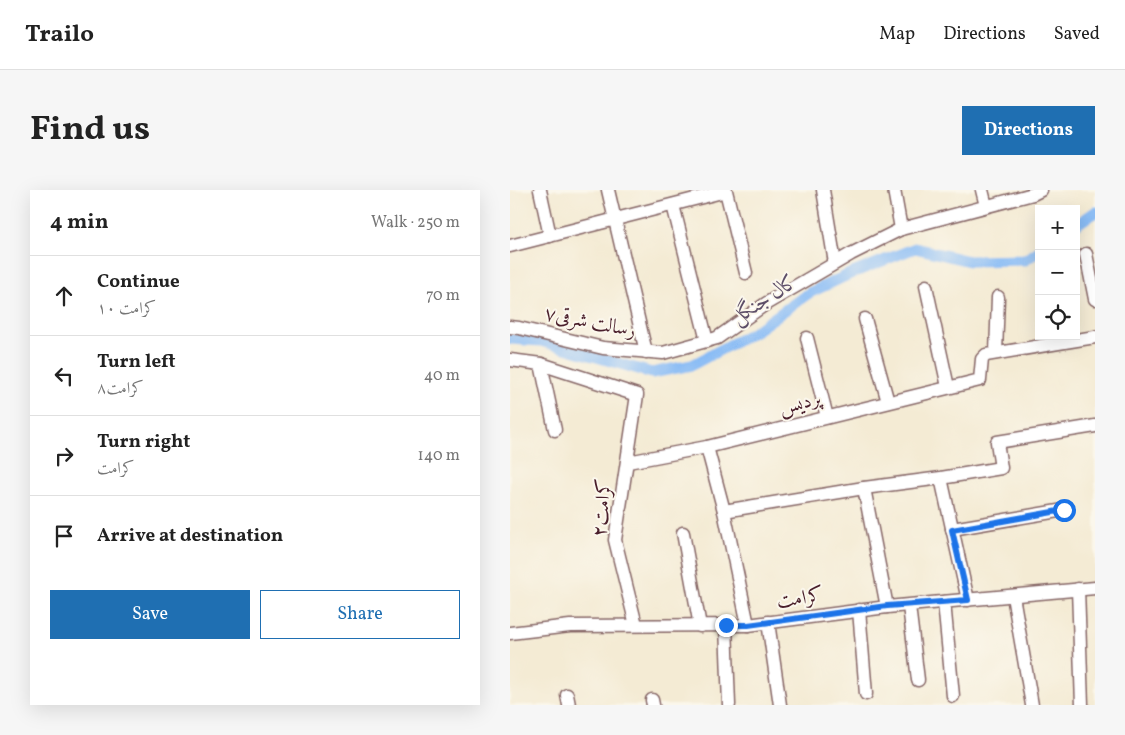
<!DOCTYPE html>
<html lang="en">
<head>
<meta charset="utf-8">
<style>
	:root { --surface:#fff; --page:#f6f6f6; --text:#222; --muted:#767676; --line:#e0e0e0; --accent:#1f6fb2 }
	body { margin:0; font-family:Vollkorn,Amiri,serif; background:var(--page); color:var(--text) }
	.controls { position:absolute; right:15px; top:15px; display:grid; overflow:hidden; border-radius:0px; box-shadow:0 5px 20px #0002 }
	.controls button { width:45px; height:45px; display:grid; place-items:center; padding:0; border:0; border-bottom:1px solid var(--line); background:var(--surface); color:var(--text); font:25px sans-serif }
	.stop { position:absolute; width:15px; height:15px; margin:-11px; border:4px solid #1a73e8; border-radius:50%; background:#fff }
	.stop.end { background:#1a73e8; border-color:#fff; box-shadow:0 1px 5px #0008 }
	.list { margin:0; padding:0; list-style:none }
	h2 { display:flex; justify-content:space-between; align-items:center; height:65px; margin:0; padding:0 20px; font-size:21px }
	h2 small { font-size:16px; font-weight:400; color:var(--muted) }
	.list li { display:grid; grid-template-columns:32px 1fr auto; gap:15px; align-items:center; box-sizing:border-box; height:80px; padding:0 20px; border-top:1px solid var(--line) }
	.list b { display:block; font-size:19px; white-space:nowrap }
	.list p { margin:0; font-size:16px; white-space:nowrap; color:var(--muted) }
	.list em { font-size:16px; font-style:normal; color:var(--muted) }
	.actions { display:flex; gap:10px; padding:15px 20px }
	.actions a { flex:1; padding:11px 0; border:1px solid var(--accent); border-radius:0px; text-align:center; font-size:18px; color:var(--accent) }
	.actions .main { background:var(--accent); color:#fff }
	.icon { flex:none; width:28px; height:28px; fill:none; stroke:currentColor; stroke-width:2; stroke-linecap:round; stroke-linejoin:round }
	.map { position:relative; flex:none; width:585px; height:515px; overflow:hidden; border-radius:0px }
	header { display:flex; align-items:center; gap:30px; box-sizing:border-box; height:70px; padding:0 25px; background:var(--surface); border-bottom:1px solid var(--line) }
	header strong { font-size:24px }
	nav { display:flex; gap:28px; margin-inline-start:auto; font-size:18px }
	.intro { display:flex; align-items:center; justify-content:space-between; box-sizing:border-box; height:120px; padding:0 30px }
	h1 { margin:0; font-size:35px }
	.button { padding:12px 22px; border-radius:0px; background:var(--accent); color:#fff; font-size:18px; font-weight:700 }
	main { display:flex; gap:30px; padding:0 30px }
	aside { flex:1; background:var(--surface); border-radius:0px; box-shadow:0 5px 20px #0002 }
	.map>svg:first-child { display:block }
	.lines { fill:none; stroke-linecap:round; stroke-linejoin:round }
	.canal { stroke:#88bbf5; stroke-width:11 }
	.minor-casing { stroke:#866666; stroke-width:15 }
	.minor { stroke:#fff; stroke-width:12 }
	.route { stroke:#1a73e8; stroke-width:6 }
	.labels { text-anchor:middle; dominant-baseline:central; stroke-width:4; stroke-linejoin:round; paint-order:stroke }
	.street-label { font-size:20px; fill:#4a1f2b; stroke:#fbf7ec }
	.water-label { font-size:21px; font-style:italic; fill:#5d4e68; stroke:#fbf7ec }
</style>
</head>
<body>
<header>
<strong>Trailo</strong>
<nav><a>Map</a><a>Directions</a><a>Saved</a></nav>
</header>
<div class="intro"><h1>Find us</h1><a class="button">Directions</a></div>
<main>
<aside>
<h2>4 min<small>Walk · 250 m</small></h2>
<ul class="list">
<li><svg class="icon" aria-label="ahead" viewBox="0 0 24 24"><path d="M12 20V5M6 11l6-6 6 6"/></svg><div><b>Continue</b><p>کرامت ۱۰</p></div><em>70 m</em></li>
<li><svg class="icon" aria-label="left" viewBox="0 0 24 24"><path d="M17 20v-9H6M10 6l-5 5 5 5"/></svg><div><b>Turn left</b><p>کرامت۸</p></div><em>40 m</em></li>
<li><svg class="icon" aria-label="right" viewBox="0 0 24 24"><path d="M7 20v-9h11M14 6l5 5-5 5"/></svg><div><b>Turn right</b><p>کرامت</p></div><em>140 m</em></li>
<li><svg class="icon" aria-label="arrive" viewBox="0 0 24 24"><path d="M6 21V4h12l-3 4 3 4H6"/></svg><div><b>Arrive at destination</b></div></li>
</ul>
<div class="actions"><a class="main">Save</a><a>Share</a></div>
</aside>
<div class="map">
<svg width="585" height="515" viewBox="0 0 585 515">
	<rect width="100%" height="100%" fill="#fbf7ec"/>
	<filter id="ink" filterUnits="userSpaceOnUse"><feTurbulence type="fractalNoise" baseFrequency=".02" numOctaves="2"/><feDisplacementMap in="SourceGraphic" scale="10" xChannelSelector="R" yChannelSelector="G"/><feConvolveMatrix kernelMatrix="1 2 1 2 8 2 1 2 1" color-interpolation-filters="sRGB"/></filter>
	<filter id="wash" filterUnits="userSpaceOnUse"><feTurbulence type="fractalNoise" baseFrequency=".0096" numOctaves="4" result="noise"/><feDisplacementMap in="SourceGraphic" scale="20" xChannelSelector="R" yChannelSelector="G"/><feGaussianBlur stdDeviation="1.12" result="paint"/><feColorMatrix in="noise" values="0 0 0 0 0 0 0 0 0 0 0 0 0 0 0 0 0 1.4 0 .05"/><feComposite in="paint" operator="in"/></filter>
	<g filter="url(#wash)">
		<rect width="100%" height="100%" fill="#f4ebd4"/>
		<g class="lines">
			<g class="canal">
				<polyline points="566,35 585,22"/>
				<polyline points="0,149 31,151 142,183 182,175 244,142 299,103 340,84 405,58 459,71 515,70 529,61"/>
			</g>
		</g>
	</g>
	<g filter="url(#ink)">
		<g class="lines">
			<g class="minor-casing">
				<g id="minor">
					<polyline points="30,0 40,46"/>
					<polyline points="98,0 136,162"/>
					<polyline points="313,0 325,73"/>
					<polyline points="384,0 391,39"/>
					<polyline points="472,0 476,16"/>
					<polyline points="163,15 197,151"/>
					<polyline points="0,56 216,1 236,83"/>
					<polyline points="576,64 585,109"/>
					<polyline points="416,96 438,197"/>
					<polyline points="355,129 378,212"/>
					<polyline points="0,137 9,138 93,158 153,163 207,148 257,113 341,64 391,39 523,4 531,0"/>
					<polyline points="297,148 317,227"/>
					<polyline points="486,163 488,107"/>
					<polyline points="0,170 31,174 127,205 105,350 126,435"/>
					<polyline points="31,174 45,240"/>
					<polyline points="197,257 214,321 238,435"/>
					<polyline points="118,272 197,257 470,190 472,169 476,165 585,147"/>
					<polyline points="431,288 458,410"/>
					<polyline points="354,298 377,417"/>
					<polyline points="214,321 354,298 431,288 491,278 487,252 585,236"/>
					<polyline points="442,339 554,320"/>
					<polyline points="173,343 190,436"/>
					<polyline points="568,399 572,515"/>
					<polyline points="503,406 522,515"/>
					<polyline points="434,412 443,506"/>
					<polyline points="399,416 408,490"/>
					<polyline points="349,420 356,504"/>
					<polyline points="258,432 270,515"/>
					<polyline points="216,435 219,515"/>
					<polyline points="0,443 60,436 238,435 377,417 585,398"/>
					<polyline points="57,505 59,515"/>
					<polyline points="142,510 143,515"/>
				</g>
			</g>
			<use href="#minor" class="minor"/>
		</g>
	</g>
	<g class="lines" filter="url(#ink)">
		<polyline class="route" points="216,435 238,435 377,416 458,410 442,340 554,320"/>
	</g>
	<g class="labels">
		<g class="street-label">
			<text transform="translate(80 133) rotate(11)">رسالت شرقی۷</text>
			<text transform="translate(290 214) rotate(-14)">پردیس</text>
			<text transform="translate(93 318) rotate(-84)">کرامت۲</text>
			<text transform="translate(290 409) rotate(-8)">کرامت</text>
		</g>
		<g class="water-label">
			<text transform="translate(255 110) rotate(-33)">کال جنگل</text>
		</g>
	</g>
</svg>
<div class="controls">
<button>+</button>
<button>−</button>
<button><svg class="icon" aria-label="locate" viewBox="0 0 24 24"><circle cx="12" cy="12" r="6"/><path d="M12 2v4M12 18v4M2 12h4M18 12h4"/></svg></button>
</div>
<div class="stop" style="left:554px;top:320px"></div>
<div class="stop end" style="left:216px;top:435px"></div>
</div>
</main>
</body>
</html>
